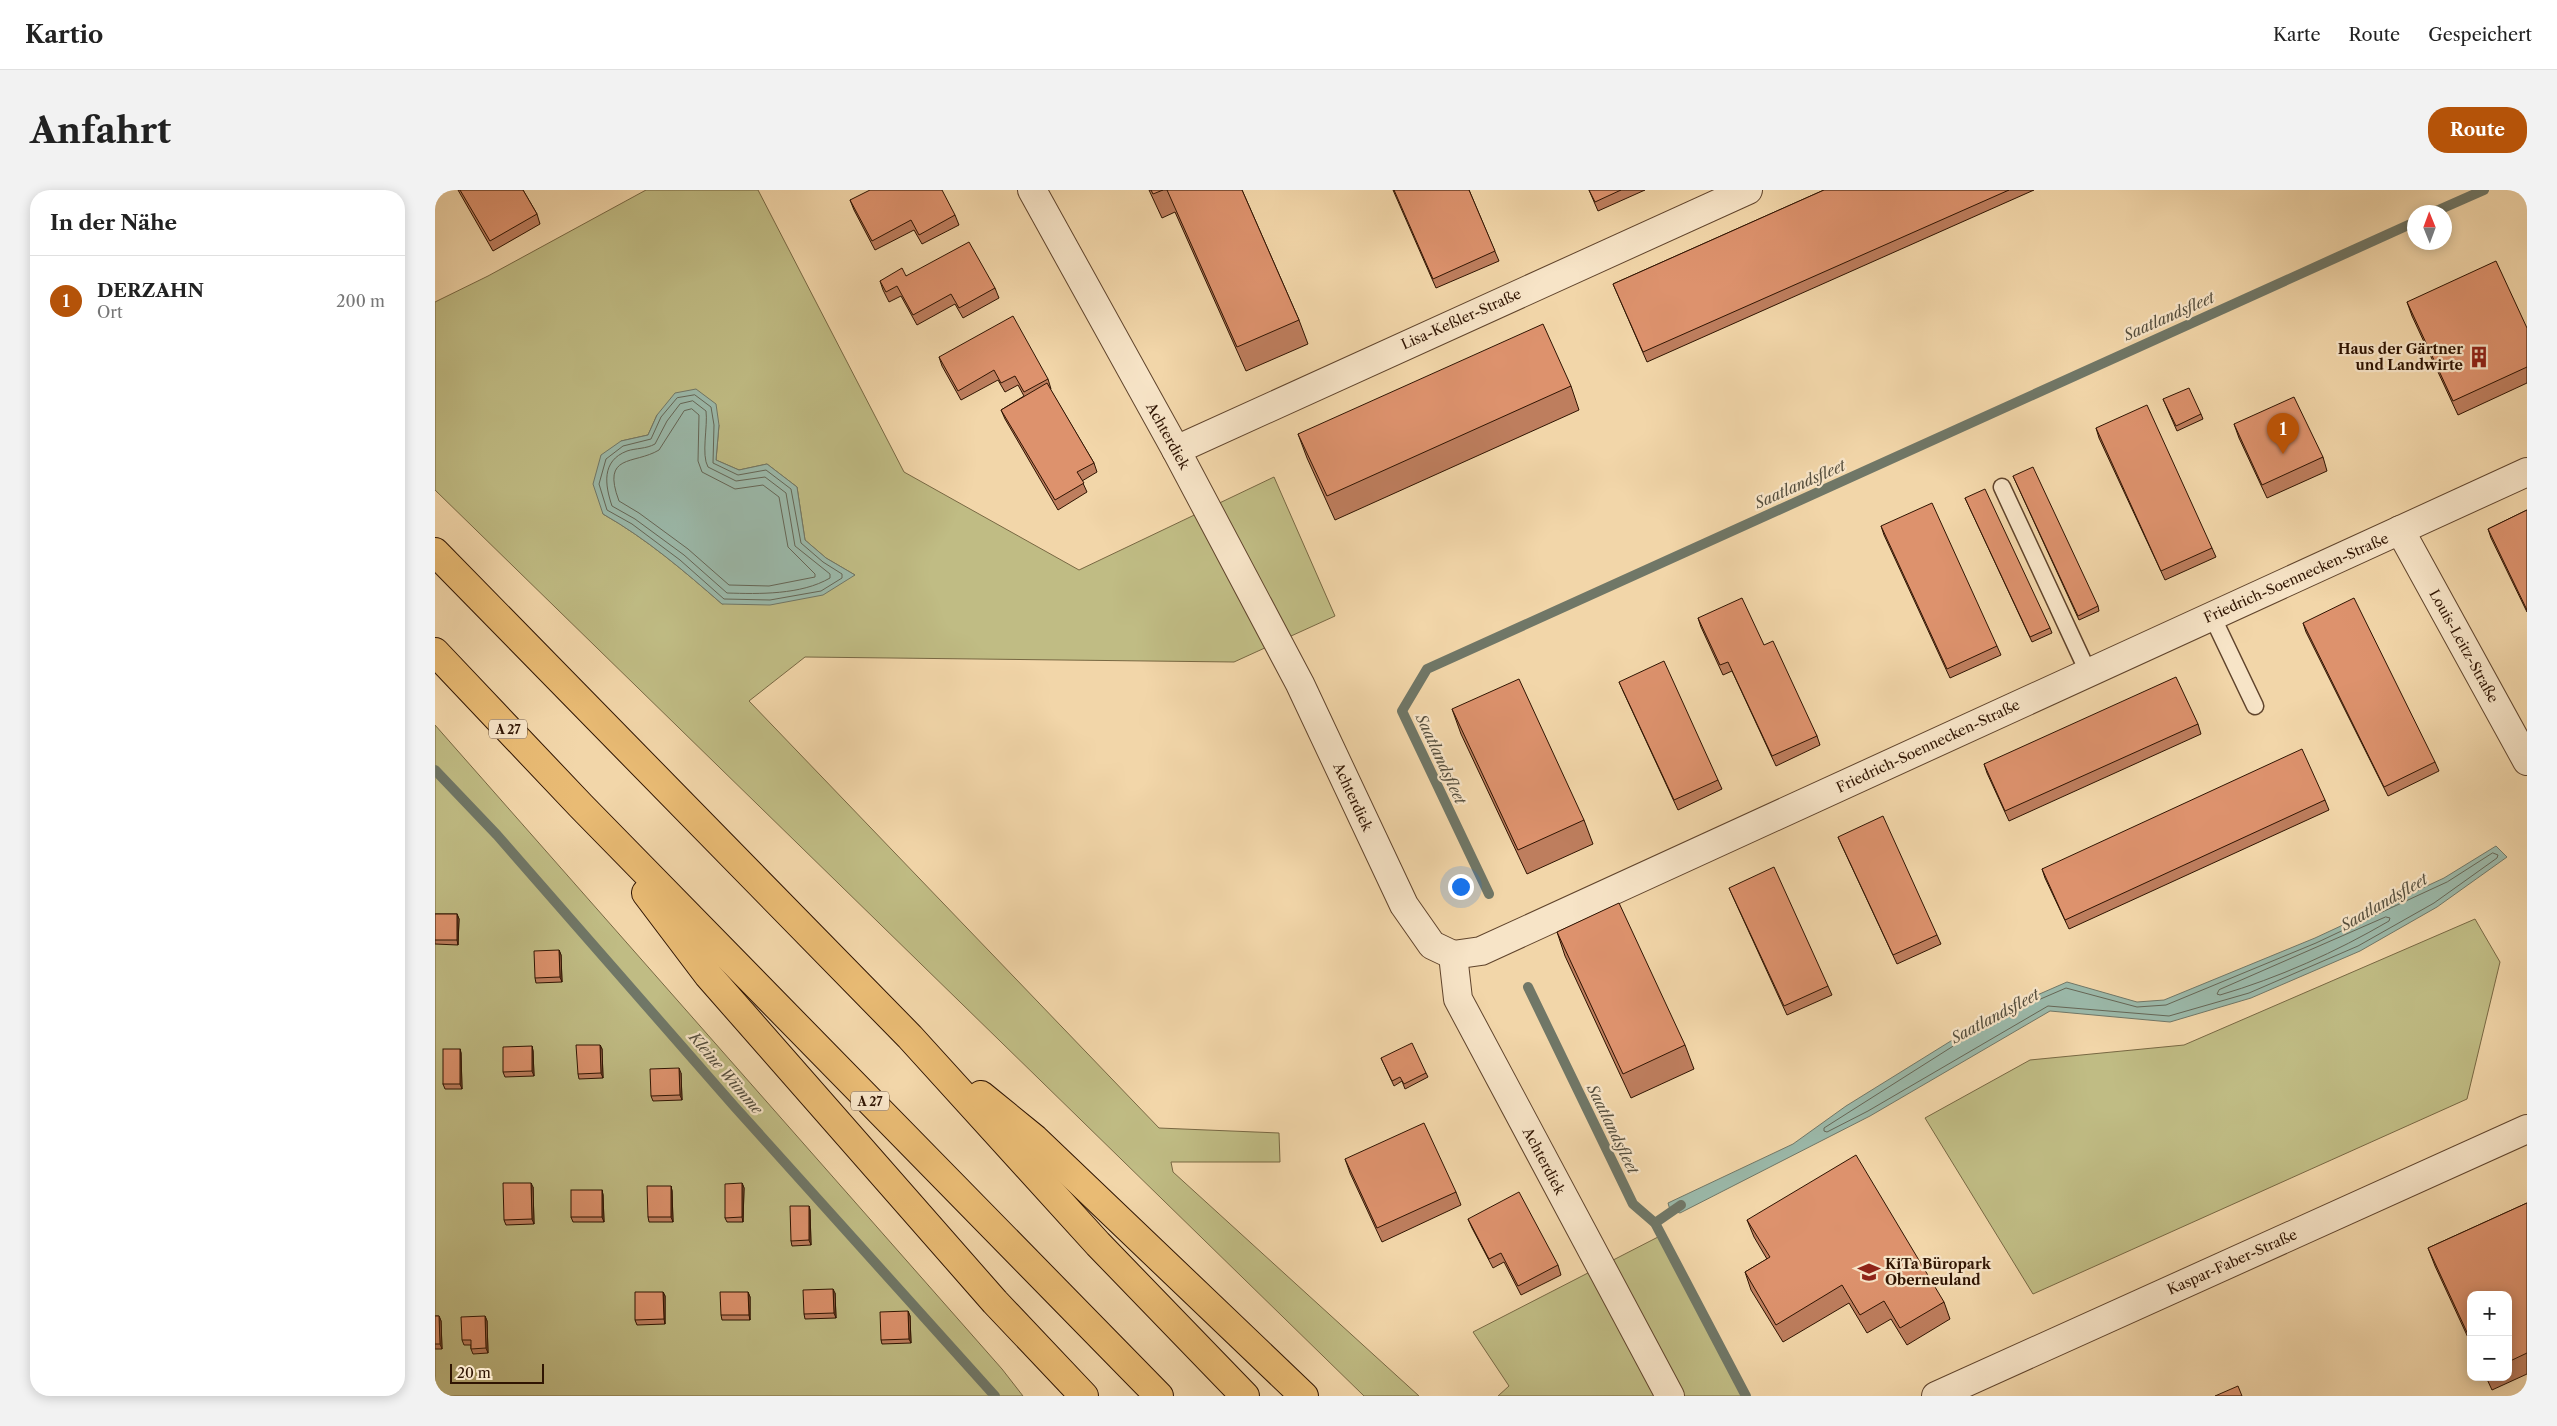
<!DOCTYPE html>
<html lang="de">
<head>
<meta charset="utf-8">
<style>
	:root { --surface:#fff; --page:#f2f2f2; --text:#222; --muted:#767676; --line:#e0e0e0; --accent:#b45309 }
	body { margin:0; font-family:"Libre Caslon Text",serif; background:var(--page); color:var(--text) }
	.controls { position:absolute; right:15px; bottom:15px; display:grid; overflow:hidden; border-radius:10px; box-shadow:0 2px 12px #0003 }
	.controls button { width:45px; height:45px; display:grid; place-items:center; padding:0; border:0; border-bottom:1px solid var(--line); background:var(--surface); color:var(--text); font:25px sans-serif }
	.compass { position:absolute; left:1972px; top:15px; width:45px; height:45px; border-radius:50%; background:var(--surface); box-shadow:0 2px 12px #0003; rotate:359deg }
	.scale { position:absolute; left:15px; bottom:12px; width:94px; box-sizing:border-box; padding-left:5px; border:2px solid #2f1402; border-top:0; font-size:14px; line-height:18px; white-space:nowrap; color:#2f1402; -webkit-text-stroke:4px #f7e4c7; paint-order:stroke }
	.you { position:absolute; left:1025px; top:696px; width:18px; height:18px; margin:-12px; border:4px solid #fff; border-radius:50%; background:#1a73e8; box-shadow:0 0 0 8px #1a73e833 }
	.badge { display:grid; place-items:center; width:32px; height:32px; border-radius:50%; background:var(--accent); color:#fff; font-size:16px; font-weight:700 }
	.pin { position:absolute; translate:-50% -41px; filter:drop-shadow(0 1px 2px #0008) }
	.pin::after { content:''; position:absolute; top:26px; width:18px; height:15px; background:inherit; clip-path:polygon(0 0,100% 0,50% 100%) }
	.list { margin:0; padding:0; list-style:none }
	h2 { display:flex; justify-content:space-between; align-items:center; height:65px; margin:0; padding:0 20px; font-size:21px }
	h2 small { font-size:16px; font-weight:400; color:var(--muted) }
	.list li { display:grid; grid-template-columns:32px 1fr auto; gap:15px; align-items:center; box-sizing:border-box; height:90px; padding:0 20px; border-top:1px solid var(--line) }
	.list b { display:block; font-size:19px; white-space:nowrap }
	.list p { margin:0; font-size:16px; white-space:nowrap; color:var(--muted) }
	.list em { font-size:16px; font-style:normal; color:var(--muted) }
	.map { position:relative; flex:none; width:2092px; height:1206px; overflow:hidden; border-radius:20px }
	header { display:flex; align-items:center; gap:30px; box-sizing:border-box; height:70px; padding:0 25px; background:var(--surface); border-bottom:1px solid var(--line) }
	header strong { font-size:24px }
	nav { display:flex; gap:28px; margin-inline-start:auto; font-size:18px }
	.intro { display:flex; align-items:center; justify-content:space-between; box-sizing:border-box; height:120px; padding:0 30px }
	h1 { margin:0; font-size:35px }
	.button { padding:12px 22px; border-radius:20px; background:var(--accent); color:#fff; font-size:18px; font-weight:700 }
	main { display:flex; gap:30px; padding:0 30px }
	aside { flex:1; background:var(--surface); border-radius:20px; box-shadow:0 2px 12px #0003 }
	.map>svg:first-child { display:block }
	.green { fill:#c0bc84; stroke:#786843; fill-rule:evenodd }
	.water { fill:#9bb9aa; stroke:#707767 }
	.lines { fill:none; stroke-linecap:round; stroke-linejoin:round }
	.shore { stroke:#656656; stroke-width:1 }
	.stream { stroke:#707767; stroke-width:10 }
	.service-casing { stroke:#60442c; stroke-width:19 }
	.minor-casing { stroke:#60442c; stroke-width:30 }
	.motorway-casing { stroke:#2f1402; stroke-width:30 }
	.service { stroke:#f7e4c7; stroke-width:16 }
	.minor { stroke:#f7e4c7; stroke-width:28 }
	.motorway { stroke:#e9bb74; stroke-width:28 }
	.wall { fill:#be7e5e; stroke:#2f1402 }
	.shaded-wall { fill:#9b664c; stroke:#2f1402 }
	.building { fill:#dd926d; stroke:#2f1402 }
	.labels { text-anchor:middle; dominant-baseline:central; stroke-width:4.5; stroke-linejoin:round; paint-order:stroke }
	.shield { fill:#f7e4c7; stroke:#6b523d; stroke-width:1 }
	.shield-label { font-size:12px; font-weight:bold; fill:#2f1402 }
	.street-label { font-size:14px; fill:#2f1402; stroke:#f7e4c7 }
	.poi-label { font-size:14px; font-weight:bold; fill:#2f1402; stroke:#f7e4c7; text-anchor:end }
	.water-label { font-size:15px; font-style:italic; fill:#554e3d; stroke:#f7e4c7 }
</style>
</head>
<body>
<header>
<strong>Kartio</strong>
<nav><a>Karte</a><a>Route</a><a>Gespeichert</a></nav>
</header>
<div class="intro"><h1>Anfahrt</h1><a class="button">Route</a></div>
<main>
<aside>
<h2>In der Nähe<small></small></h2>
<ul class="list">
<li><span class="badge">1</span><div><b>DERZAHN</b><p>Ort</p></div><em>200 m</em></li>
</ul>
</aside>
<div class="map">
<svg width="2092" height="1206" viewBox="0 0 2092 1206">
	<rect width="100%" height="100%" fill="#f2d6a9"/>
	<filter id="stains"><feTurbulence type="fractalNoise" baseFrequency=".004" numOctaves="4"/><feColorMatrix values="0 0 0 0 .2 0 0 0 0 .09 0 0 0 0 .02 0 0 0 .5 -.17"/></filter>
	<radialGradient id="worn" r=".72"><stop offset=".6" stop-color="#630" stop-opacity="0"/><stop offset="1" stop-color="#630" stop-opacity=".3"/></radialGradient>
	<g class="green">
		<path d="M 211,0 L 323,0 L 469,282 L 644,380 L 839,287 L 900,426 L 799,472 L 370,467 L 314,511 L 724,938 L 844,943 L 845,972 L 736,972 L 738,982 L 984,1206 L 929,1206 L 0,300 L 0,112 L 53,86 ZM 222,225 L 284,235 L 281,270 L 304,280 L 332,274 L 362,297 L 370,350 L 391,368 L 420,385 L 287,414 C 249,381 212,349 168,324 L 186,251 L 213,245 Z"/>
		<polygon points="0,535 567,1179 588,1206 0,1206"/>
		<polygon points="2040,729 2065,772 2032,909 1598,1104 1490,928 1595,870 1749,855"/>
		<polygon points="1223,1047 1309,1206 1063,1206 1074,1196 1038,1142"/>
	</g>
	<g class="water">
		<path d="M 261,199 L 281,214 L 284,235 L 281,270 L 304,280 L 332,274 L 362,297 L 370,350 L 391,368 L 420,385 L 388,405 L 335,415 L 287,414 C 249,381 212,349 168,324 L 158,294 L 166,265 L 186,251 L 213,245 L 222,225 L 240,203 Z"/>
		<polygon points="2061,656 2072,667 2002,717 1925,761 1816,808 1735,832 1615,821 1435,926 1245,1023 1235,1020 1233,1013 1358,954 1411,916 1561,823 1632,792 1702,812 1729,810 1880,748 2009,688"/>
	</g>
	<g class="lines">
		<g class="shore">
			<polygon points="260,205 276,217 279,235 278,273 303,285 331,280 356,299 366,353 388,372 407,384 407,388 386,401 335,410 289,409 245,370 197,334 172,320 164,294 171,269 188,256 216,249 226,227 242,208"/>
			<path d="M 258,211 L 271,221 C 273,236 266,265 273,277 L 301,291 L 330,287 L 351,303 L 360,356 L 395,384 L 395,388 C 366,405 324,404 292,403 L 249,365 L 200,329 L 177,316 C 170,295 166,271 192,261 C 201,258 211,259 220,254 L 232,231 L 245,214 Z"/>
			<path d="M 257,219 L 264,225 L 263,271 L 267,282 L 300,299 L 328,295 L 344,307 L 353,357 L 380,384 L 380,387 L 334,396 L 294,395 L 253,359 L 204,323 L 184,311 C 166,263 199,275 224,260 L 249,221 Z"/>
			<polygon points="2058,663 2063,665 2062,668 1999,713 1923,756 1814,803 1734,826 1613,816 1433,921 1392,942 1389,941 1389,938 1564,827 1631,798 1702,817 1731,815 1881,753 1934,728 2012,692"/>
			<path d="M 1951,727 L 1955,728 L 1954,731 C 1901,762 1843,788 1785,805 L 1782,804 L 1784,800 Z"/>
		</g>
		<g class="stream">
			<polyline points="1999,22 2049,0"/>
			<polyline points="0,580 62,645 299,916 560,1206"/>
			<polyline points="1054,704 967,521 992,479 1980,32"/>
			<polyline points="1093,797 1198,1014 1220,1033 1311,1206"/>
			<polyline points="1220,1033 1246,1015"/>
		</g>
		<g class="service-casing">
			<g id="service">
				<polyline points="1567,297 1653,482"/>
				<polyline points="1777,426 1820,516"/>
			</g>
		</g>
		<g class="minor-casing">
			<g id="minor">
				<polyline points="597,0 741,260 865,494 969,715 997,755 1018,765"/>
				<polyline points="741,260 1313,0"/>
				<polyline points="1965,340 2092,571"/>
				<polyline points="1018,765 1046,761 2092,282"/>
				<polyline points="1018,765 1023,809 1235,1206"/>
				<polyline points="1501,1206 2092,939"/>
			</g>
		</g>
		<g class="motorway-casing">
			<g id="motorway">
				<polyline points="0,362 475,847 663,1054 810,1206"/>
				<polyline points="0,462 146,616 724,1206"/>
				<polyline points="211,703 273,785 560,1112 649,1206"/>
				<polyline points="546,905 600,949 869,1206"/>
			</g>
		</g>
		<use href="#service" class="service"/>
		<use href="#minor" class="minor"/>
		<use href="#motorway" class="motorway"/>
	</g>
	<g class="wall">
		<polygon points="23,0 88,0 102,24 105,34 58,61"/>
		<polygon points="714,0 807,0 864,130 873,154 811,181 740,22 727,28"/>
		<polygon points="958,0 1034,0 1064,71 1001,98"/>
		<polygon points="1154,0 1210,0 1163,21"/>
		<polygon points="1389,0 1599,0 1212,172 1178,94"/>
		<polygon points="415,10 520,25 524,35 487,54 479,40 440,60 419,20"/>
		<polygon points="471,86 560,98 564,108 528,128 520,114 482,135 466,106 454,112 448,100 445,91"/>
		<polygon points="1972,112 2092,138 2092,193 2023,225 1977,126"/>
		<polygon points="504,167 613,189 616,199 615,199 659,273 662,282 647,291 652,302 623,320 570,229 566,220 589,206 583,195 570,202 563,190 526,210 507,176"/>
		<polygon points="1136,196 1144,220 900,330 872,268 863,244"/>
		<polygon points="1728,209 1766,224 1768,229 1742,241"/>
		<polygon points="1799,234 1888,267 1892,281 1832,308 1804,248"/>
		<polygon points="1661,238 1777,358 1781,367 1730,390 1664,248"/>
		<polygon points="1578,286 1663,416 1664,421 1644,430"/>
		<polygon points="1530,308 1615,438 1617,443 1597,452"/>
		<polygon points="2092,320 2092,422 2056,348 2053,339"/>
		<polygon points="1446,336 1562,456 1566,465 1515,488 1449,345"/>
		<polygon points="1263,428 1329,455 1382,546 1385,555 1341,576 1297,481 1288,485 1266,437"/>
		<polygon points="1868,433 2000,572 2004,581 1953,606 1871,442"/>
		<polygon points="1184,492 1283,590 1287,599 1243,620 1188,501"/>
		<polygon points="1017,519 1149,630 1158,654 1092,684 1026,544"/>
		<polygon points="1763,534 1766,544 1574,631 1552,583 1549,574"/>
		<polygon points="1890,610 1894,620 1634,739 1610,688 1607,679"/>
		<polygon points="1403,647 1502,745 1506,754 1462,774 1407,656"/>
		<polygon points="1294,698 1393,796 1397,805 1352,825 1298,707"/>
		<polygon points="0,724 22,724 24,729 23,755 0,754"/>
		<polygon points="1122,742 1250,855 1259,879 1196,908 1130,766"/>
		<polygon points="124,760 126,765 127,792 101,793 100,788"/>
		<polygon points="165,855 167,859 168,888 144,889 143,884"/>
		<polygon points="97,856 98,861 99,886 70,887 68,882"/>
		<polygon points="25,859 26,863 27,899 10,899 8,894"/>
		<polygon points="946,868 991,883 993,887 970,899 967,891 959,896"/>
		<polygon points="246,883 247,910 218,911 216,906"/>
		<polygon points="910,969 1021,1002 1026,1015 947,1052 915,983"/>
		<polygon points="307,993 309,998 308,1032 292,1032 290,1028"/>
		<polygon points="236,996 237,1001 238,1032 214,1032 213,1027"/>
		<polygon points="98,997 99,1034 71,1035 69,1030"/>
		<polygon points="167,1000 168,1005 169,1032 138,1032 136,1027"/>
		<polygon points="2092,1013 2092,1184 2057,1200 2051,1187 2073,1187 2073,1105 2036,1105 2036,1154 2000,1076 1993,1058"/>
		<polygon points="374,1016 375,1020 376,1055 357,1056 356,1051"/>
		<polygon points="1033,1029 1123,1075 1126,1085 1086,1105 1069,1072 1058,1078 1037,1038"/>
		<polygon points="1312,1030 1509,1112 1515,1129 1472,1155 1456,1129 1432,1143 1414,1113 1348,1152 1316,1100 1310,1082 1332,1069 1319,1047"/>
		<polygon points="228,1102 230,1106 230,1134 202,1135 200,1130"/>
		<polygon points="313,1102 315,1107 315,1130 287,1130 286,1125"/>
		<polygon points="400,1103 401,1128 370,1129 369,1124"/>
		<polygon points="473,1121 475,1126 476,1153 447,1154 446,1150"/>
		<polygon points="0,1126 4,1126 6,1131 7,1159 0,1159"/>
		<polygon points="50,1126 52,1131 53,1163 38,1164 36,1159 36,1155 29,1155 27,1150"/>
	</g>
	<g class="shaded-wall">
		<polygon points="22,724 24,729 23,755 22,750"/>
		<polygon points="124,760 126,765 127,792 125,787"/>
		<polygon points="165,855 167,859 168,888 166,883"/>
		<polygon points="97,856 98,861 99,886 97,881"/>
		<polygon points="25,859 26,863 27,899 25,894"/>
		<polygon points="244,878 246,883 247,910 245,905"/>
		<polygon points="96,993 98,997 99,1034 97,1029"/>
		<polygon points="307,993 309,998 308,1032 307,1027"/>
		<polygon points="236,996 237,1001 238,1032 236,1027"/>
		<polygon points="167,1000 168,1005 169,1032 167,1027"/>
		<polygon points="374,1016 375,1020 376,1055 374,1050"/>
		<polygon points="398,1099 400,1103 401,1128 399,1123"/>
		<polygon points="228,1102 230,1106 230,1134 229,1129"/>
		<polygon points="313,1102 315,1107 315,1130 314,1125"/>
		<polygon points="473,1121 475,1126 476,1153 474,1149"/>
		<polygon points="4,1126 6,1131 7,1159 5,1154"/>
		<polygon points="50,1126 52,1131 53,1163 51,1158"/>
	</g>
	<g class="building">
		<polygon points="25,0 88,0 102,24 55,51"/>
		<polygon points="435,0 507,0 520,25 484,45 476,30 437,51 415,10"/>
		<polygon points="716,0 728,0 718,4"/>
		<polygon points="732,0 807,0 864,130 802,157"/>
		<polygon points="959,0 1034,0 1060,61 998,89"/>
		<polygon points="1154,0 1186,0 1160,12"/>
		<polygon points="1389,0 1574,0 1208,162 1178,94"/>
		<polygon points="534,52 560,98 524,118 516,104 478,125 462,96 451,102 445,91 467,78 471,86"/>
		<polygon points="2061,71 2092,138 2092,177 2018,211 1972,112"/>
		<polygon points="578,126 613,189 589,202 580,186 566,193 559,180 523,201 504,167"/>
		<polygon points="1108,134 1136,196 892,306 863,244"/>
		<polygon points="612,193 659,273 642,282 649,293 620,310 566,220"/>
		<polygon points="1754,198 1766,224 1741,236 1728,209"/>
		<polygon points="1859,207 1888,267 1827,295 1799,234"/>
		<polygon points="1712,215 1777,358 1726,381 1661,238"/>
		<polygon points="1598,277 1663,416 1643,426 1578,286"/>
		<polygon points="1550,299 1615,438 1595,447 1530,308"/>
		<polygon points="1497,313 1562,456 1512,479 1446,336"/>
		<polygon points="2092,320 2092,420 2053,339"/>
		<polygon points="1307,408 1329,455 1338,451 1382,546 1337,566 1293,472 1285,475 1263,428"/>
		<polygon points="1919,408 2000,572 1949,597 1868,433"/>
		<polygon points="1229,471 1283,590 1239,610 1184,492"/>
		<polygon points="1741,487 1763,534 1570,621 1549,574"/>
		<polygon points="1084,489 1149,630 1083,660 1017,519"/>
		<polygon points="1867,559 1890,610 1630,730 1607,679"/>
		<polygon points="1448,626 1502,745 1458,765 1403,647"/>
		<polygon points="1339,677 1393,796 1349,816 1294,698"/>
		<polygon points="1184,713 1250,855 1188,884 1122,742"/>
		<rect x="0" y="724" width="22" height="26"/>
		<polygon points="124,760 125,787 100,788 99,761"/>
		<polygon points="977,853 991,883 969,894 965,887 957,891 946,868"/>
		<polygon points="141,855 165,855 166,883 143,884"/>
		<polygon points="97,856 97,881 68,882 68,857"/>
		<rect x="8" y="859" width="17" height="35"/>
		<polygon points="244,878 245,905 216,906 215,879"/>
		<polygon points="989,933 1021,1002 942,1038 910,969"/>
		<polygon points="1421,965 1509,1112 1465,1138 1449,1111 1425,1125 1407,1095 1341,1135 1310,1082 1335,1067 1312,1030"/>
		<polygon points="68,993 96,993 97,1029 69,1030"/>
		<polygon points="307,993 307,1027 290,1028 290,994"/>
		<polygon points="212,996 236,996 236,1027 213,1027"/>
		<rect x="136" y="1000" width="31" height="27"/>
		<polygon points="1084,1002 1123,1075 1083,1096 1066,1063 1054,1069 1033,1029"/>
		<polygon points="2092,1013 2092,1163 2073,1172 2073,1105 2036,1105 2036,1151 1993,1058"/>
		<polygon points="355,1016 374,1016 374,1050 356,1051"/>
		<polygon points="398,1099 399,1123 369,1124 368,1100"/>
		<polygon points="200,1102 228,1102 229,1129 200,1130"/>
		<polygon points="285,1102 313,1102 314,1125 286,1125"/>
		<polygon points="473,1121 474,1149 446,1150 445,1122"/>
		<polygon points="0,1126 4,1126 5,1154 0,1154"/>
		<polygon points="50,1126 51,1158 36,1159 36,1150 27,1150 26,1127"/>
		<polygon points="1803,1196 1807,1206 1780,1206"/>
	</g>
	<defs>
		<g id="building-bare" transform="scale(1.725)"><path d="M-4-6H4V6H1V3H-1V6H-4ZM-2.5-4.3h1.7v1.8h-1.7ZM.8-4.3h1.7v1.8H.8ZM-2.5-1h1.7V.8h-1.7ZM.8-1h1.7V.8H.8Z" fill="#8f2418" stroke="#f7e4c7" stroke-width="2.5" paint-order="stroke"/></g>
		<g id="school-bare" transform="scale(1.725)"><path d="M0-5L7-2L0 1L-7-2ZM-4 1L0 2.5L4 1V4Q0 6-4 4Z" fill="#8f2418" stroke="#f7e4c7" stroke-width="2.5" paint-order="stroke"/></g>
	</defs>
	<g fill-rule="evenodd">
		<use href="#building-bare" x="2044" y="167"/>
		<use href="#school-bare" x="1434" y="1082"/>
	</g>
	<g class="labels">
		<g class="shield">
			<rect x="54" y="529.5" width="38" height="19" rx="4"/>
			<rect x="416" y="901.5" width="38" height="19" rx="4"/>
		</g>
		<g class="shield-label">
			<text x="73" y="539">A 27</text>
			<text x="435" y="911">A 27</text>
		</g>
		<g class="street-label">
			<text transform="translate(1026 129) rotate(-24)">Lisa-Keßler-Straße</text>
			<text transform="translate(733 246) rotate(61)">Achterdiek</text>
			<text transform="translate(1861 388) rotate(-24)">Friedrich-Soennecken-Straße</text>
			<text transform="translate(2029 456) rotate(61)">Louis-Leitz-Straße</text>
			<text transform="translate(1493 556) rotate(-25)">Friedrich-Soennecken-Straße</text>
			<text transform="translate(918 607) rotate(65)">Achterdiek</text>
			<text transform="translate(1109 971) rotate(62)">Achterdiek</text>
			<text transform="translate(1797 1072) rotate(-24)">Kaspar-Faber-Straße</text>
		</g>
		<g class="poi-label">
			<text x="2028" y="159">Haus der Gärtner<tspan x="2028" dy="16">und Landwirte</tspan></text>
			<text x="1450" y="1074" text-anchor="start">KiTa Büropark<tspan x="1450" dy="16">Oberneuland</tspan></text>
		</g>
		<g class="water-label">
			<text transform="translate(1734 126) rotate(-24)">Saatlandsfleet</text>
			<text transform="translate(1365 294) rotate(-24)">Saatlandsfleet</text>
			<text transform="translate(1006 569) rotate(65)">Saatlandsfleet</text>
			<text transform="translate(1949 712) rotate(-30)">Saatlandsfleet</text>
			<text transform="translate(1560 826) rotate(-28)">Saatlandsfleet</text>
			<text transform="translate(291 883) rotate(49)">Kleine Wümme</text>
			<text transform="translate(1178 939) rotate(64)">Saatlandsfleet</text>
		</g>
	</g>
	<rect width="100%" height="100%" filter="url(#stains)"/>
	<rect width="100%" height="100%" fill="url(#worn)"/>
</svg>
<div class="controls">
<button>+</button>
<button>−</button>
</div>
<svg class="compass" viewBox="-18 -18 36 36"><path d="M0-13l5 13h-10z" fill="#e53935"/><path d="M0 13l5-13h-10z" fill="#767676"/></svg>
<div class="scale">20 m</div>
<div class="you"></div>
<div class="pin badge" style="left:1848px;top:264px">1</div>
</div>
</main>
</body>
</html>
